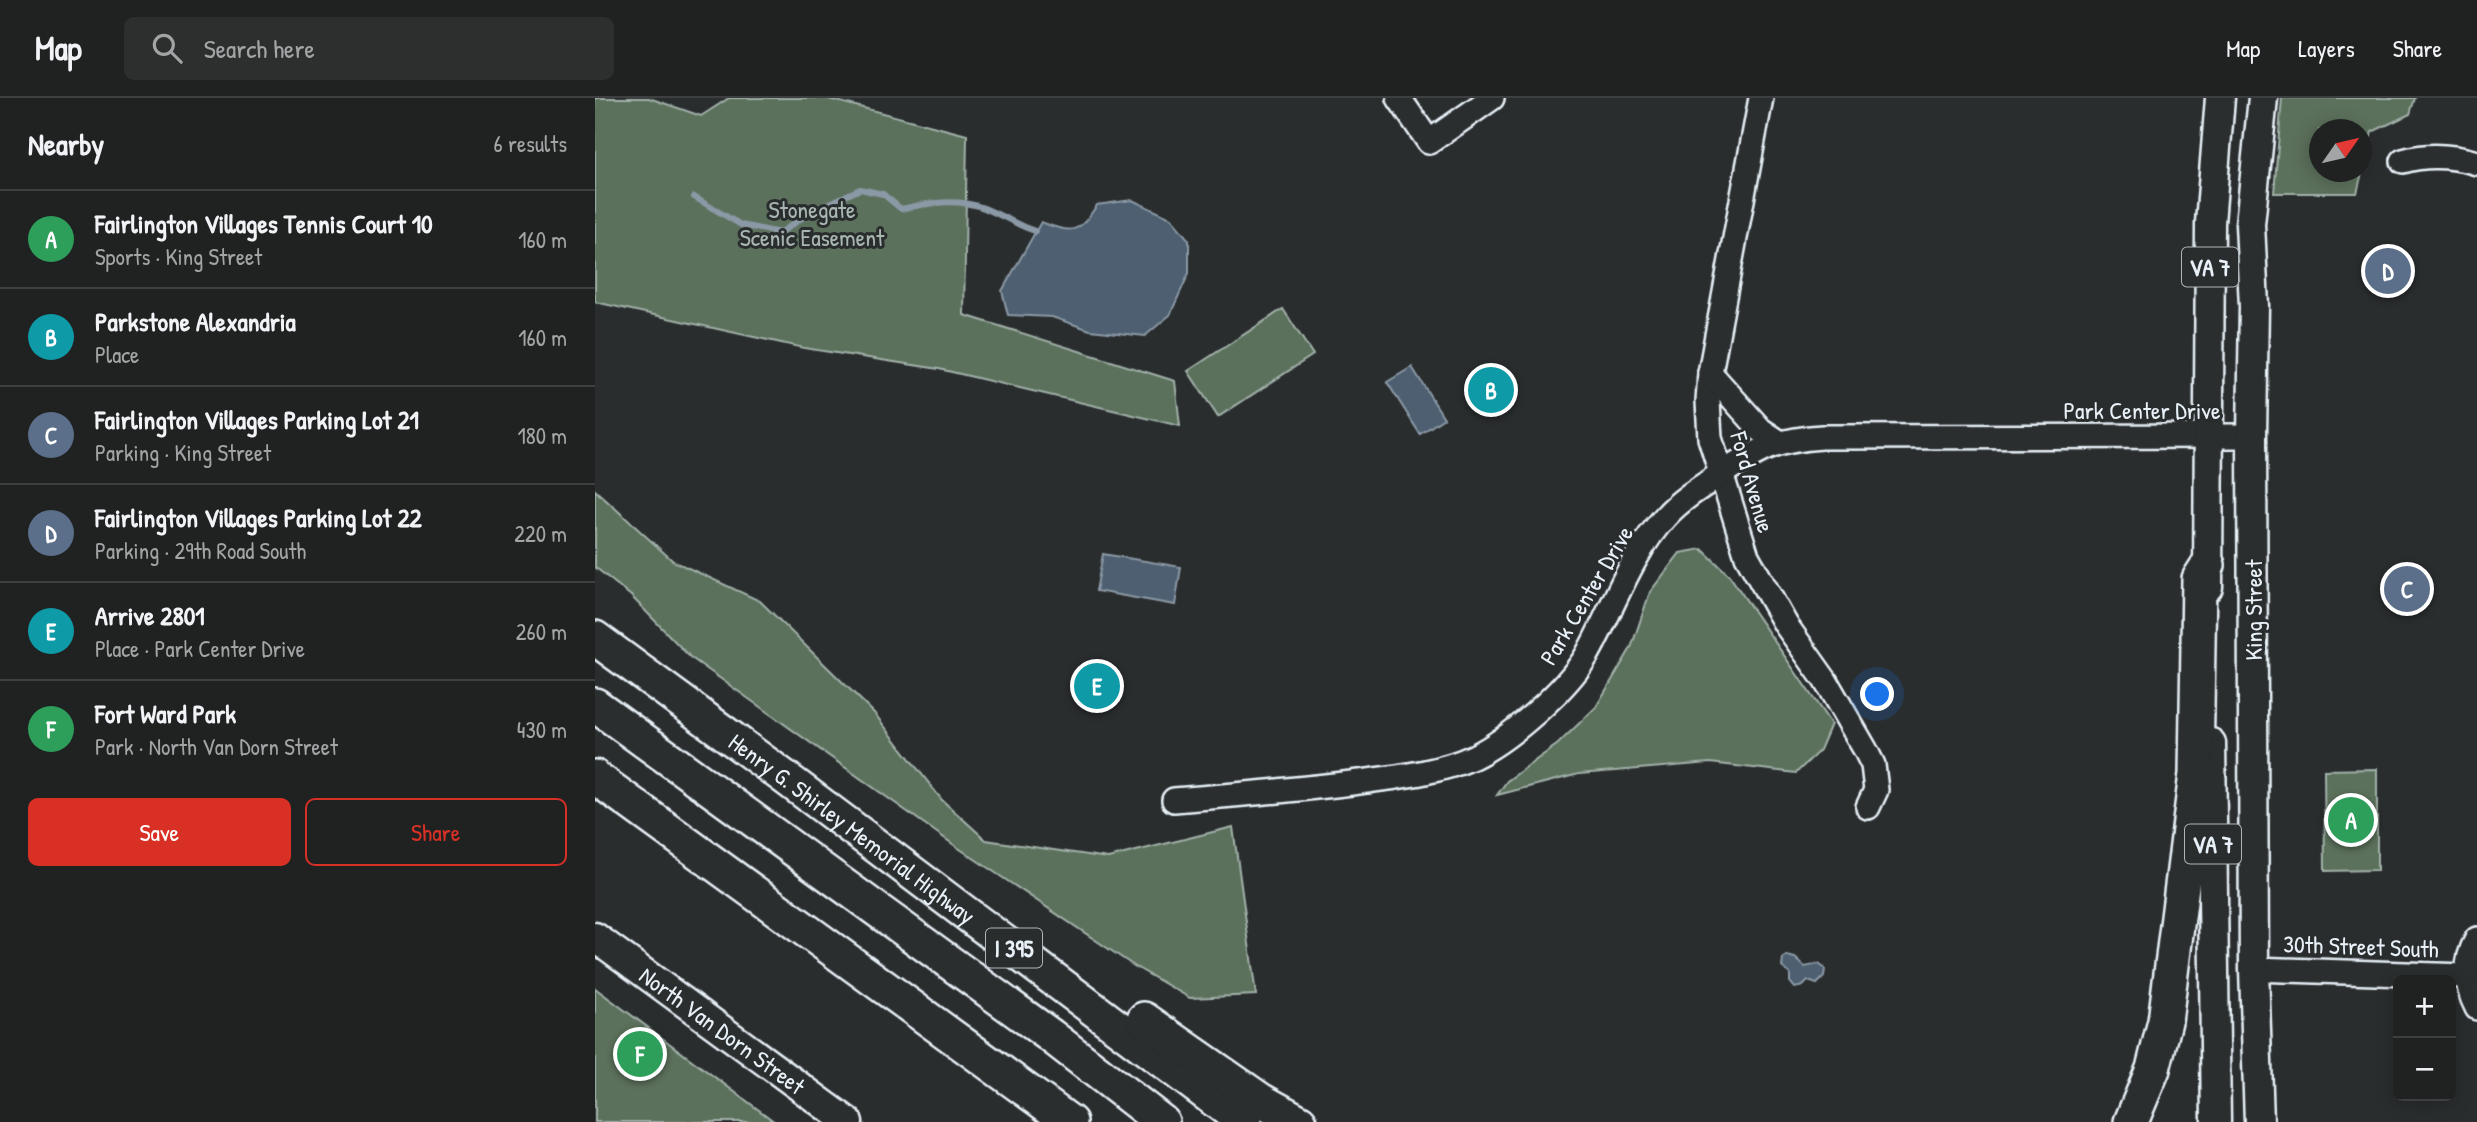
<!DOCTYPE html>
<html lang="en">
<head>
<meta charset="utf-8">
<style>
	:root { --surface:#202222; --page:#2d2f2f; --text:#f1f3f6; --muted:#a2a4a5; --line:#3d3f40; --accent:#d93025 }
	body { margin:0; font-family:"Patrick Hand",sans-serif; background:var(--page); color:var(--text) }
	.controls { position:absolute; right:21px; bottom:21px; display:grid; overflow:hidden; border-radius:10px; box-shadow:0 4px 18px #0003 }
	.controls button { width:63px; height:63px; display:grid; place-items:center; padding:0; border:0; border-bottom:2px solid var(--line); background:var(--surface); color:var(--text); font:35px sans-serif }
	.compass { position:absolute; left:1714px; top:21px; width:63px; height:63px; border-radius:50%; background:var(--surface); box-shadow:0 4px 18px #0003; rotate:56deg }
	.you { position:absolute; left:1283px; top:597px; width:24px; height:24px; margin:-18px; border:5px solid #fff; border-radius:50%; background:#1a73e8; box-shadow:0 0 0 10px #1a73e833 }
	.badge { display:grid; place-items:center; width:46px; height:46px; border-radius:50%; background:var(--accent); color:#fff; font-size:23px; font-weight:700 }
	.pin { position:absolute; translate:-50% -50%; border:4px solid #fff; box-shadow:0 2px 7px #0006 }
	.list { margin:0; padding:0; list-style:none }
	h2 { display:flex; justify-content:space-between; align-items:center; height:91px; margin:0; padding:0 28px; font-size:30px }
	h2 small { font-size:23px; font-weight:400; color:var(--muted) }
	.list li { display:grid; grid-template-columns:46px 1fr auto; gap:21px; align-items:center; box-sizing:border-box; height:98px; padding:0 28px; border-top:2px solid var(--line) }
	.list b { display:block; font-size:26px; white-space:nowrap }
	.list p { margin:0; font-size:23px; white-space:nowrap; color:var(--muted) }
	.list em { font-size:23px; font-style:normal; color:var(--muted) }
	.actions { display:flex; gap:14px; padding:21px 28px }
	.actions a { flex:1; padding:16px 0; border:2px solid var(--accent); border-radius:10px; text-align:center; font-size:24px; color:var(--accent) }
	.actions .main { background:var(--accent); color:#fff }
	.icon { flex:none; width:38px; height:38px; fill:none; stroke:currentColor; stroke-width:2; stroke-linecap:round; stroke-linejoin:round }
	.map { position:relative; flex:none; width:1882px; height:1024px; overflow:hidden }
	header { display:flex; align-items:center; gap:42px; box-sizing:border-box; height:98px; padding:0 35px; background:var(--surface); border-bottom:2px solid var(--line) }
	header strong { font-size:33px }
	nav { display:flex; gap:38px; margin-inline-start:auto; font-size:24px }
	.search { width:490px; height:63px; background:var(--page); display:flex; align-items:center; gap:18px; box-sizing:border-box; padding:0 24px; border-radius:10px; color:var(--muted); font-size:26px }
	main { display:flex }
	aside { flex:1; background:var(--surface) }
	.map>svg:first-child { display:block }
	.green { fill:#5b715c; stroke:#a2b1aa; stroke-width:2; fill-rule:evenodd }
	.water { fill:#4d5f6f; stroke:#8b99a6; stroke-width:2 }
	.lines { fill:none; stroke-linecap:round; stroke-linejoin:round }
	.stream { stroke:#8b99a6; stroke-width:6 }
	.minor-casing { stroke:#e8f1f8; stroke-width:28 }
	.major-casing { stroke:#e8f1f8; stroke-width:33 }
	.highway-casing { stroke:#e8f1f8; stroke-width:38 }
	.minor { stroke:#2a2d2e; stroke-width:23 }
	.major { stroke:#2a2d2e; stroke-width:28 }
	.highway { stroke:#2a2d2e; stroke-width:33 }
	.labels { text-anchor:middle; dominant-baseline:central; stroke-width:6; stroke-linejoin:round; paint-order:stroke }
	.shield { fill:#2a2d2e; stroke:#afb6bb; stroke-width:2 }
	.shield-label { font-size:23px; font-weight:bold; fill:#e8f1f8 }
	.park-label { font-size:24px; fill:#a9b7b2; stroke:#2a2d2e }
	.street-label { font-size:24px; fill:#e8f1f8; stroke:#2a2d2e }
</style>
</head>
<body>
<header>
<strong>Map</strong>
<div class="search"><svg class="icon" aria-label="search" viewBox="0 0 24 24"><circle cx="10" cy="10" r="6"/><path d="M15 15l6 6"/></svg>Search here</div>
<nav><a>Map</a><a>Layers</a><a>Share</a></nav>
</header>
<main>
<aside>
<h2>Nearby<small>6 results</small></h2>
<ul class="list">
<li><span class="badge" style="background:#2e9e5b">A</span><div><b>Fairlington Villages Tennis Court 10</b><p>Sports · King Street</p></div><em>160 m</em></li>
<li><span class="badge" style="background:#0f9aa8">B</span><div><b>Parkstone Alexandria</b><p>Place</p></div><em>160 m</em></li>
<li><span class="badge" style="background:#5c6f8a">C</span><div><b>Fairlington Villages Parking Lot 21</b><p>Parking · King Street</p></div><em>180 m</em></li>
<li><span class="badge" style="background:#5c6f8a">D</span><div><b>Fairlington Villages Parking Lot 22</b><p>Parking · 29th Road South</p></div><em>220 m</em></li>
<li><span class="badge" style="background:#0f9aa8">E</span><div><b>Arrive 2801</b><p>Place · Park Center Drive</p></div><em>260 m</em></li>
<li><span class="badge" style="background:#2e9e5b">F</span><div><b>Fort Ward Park</b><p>Park · North Van Dorn Street</p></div><em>430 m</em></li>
</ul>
<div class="actions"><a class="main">Save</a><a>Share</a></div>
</aside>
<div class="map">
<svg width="1882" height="1024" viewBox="0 0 1882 1024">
	<rect width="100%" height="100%" fill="#2a2d2e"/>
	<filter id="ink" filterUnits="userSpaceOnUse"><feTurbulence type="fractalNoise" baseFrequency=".0143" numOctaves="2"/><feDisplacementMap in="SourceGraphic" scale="14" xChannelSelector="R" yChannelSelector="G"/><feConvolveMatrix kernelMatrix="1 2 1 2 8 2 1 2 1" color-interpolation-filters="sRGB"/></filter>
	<g filter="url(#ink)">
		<g class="green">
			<polygon points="0,0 54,0 106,18 134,0 230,0 372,37 369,217 580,283 585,328 344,271 209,250 0,204"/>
			<path d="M 1687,0 L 1820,0 L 1815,16 L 1777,34 L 1762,95 L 1679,95 ZM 1724,32 L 1766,32 L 1766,74 L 1724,74 Z"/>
			<polygon points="688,211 718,257 623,319 593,273"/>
			<polygon points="0,392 78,463 165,503 279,615 347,702 391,742 513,760 638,729 661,897 595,900 539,868 359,747 95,559 36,498 0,469"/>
			<polygon points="1107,451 1134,477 1236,626 1225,652 1201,675 1115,665 984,676 902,697 912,683 963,646 1001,609 1036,550 1055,494 1085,455"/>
			<polygon points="1782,671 1782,772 1730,773 1729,672"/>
			<polygon points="0,890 180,1024 0,1024"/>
		</g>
		<g class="water">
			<path d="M 537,102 L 576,120 L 594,142 L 594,175 L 575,217 L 550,238 L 495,232 L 457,219 L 413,217 L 407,193 L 446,124 C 478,136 483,136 502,107 Z"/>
			<polygon points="817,269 849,320 825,336 792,284"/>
			<polygon points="508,456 586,469 580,507 501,493"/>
			<polygon points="1192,858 1200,860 1210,869 1224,866 1230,871 1229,879 1222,886 1213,883 1208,888 1200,890 1195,884 1195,876 1187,869 1188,861"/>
		</g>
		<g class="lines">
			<path class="stream" d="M 99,99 L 146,127 L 185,135 L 214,115 L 265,91 L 288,96 L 306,111 C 333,105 362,100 389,110 C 406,117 422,127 440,133"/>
			<g class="minor-casing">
				<g id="minor">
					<polyline points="804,0 834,44 897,0"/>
					<polyline points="1166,0 1115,275 1113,303 1115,340 1152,458 1191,527 1230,582 1270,651 1278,667 1281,692 1273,709"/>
					<path d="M 1808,63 C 1832,56 1858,58 1882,65"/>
					<polyline points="1115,275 1166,332 1184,344"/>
					<path d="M 579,702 C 641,697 703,692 764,684 C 802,679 843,675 878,659 C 914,642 972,591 992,557 C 1018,511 1034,459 1070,419 C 1086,401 1109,387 1129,374 C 1167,350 1182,342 1227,339 L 1657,338"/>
					<path d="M 1882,841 C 1869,864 1870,887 1882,910"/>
					<polyline points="1659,871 1871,878"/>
				</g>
			</g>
			<g class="major-casing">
				<g id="major">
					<polyline points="1613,489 1615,125 1625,0"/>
					<polyline points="1616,645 1621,1024"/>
					<path id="s1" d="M 0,839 L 253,1024"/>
					<polyline points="1664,1024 1659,871 1657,338 1659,208 1655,126 1668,0"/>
				</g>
			</g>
			<g class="highway-casing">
				<g id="highway">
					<path id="s2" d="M 0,540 L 188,678 L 649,1024"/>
					<polyline points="0,607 456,938 567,1024"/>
					<polyline points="0,679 475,1024"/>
					<polyline points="549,921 667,1003 705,1024"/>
					<polyline points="1536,1024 1558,971 1570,923 1601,676 1604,481 1613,467"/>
				</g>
			</g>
			<use href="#minor" class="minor"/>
			<use href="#major" class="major"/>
			<use href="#highway" class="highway"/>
		</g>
	</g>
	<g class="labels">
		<g class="shield">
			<rect x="1587" y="149.5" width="56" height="39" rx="5"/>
			<rect x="1590" y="726.5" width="56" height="39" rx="5"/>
			<rect x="391" y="830.5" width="56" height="39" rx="5"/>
		</g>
		<g class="shield-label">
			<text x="1615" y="169">VA 7</text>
			<text x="1618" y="746">VA 7</text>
			<text x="419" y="850">I 395</text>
		</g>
		<g class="park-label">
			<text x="217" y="111">Stonegate<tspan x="217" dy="28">Scenic Easement</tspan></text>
		</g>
		<g class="street-label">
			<text x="1547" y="312">Park Center Drive</text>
			<text transform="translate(1158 384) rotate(74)">Ford Avenue</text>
			<text transform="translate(991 497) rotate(-59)">Park Center Drive</text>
			<text transform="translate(1658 512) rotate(-90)">King Street</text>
			<text stroke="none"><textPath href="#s2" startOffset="320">Henry G. Shirley Memorial Highway</textPath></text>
			<text transform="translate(1766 848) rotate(2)">30th Street South</text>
			<text stroke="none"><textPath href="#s1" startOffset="158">North Van Dorn Street</textPath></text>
		</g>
	</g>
</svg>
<div class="controls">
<button>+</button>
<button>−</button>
</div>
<svg class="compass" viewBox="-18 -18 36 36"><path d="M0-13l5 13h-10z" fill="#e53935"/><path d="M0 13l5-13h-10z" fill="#a2a4a5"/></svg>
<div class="you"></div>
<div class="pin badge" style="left:1756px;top:722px;background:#2e9e5b">A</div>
<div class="pin badge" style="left:896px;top:292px;background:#0f9aa8">B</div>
<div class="pin badge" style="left:1812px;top:491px;background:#5c6f8a">C</div>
<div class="pin badge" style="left:1793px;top:173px;background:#5c6f8a">D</div>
<div class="pin badge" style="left:502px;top:588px;background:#0f9aa8">E</div>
<div class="pin badge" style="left:45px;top:956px;background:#2e9e5b">F</div>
</div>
</main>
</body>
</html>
